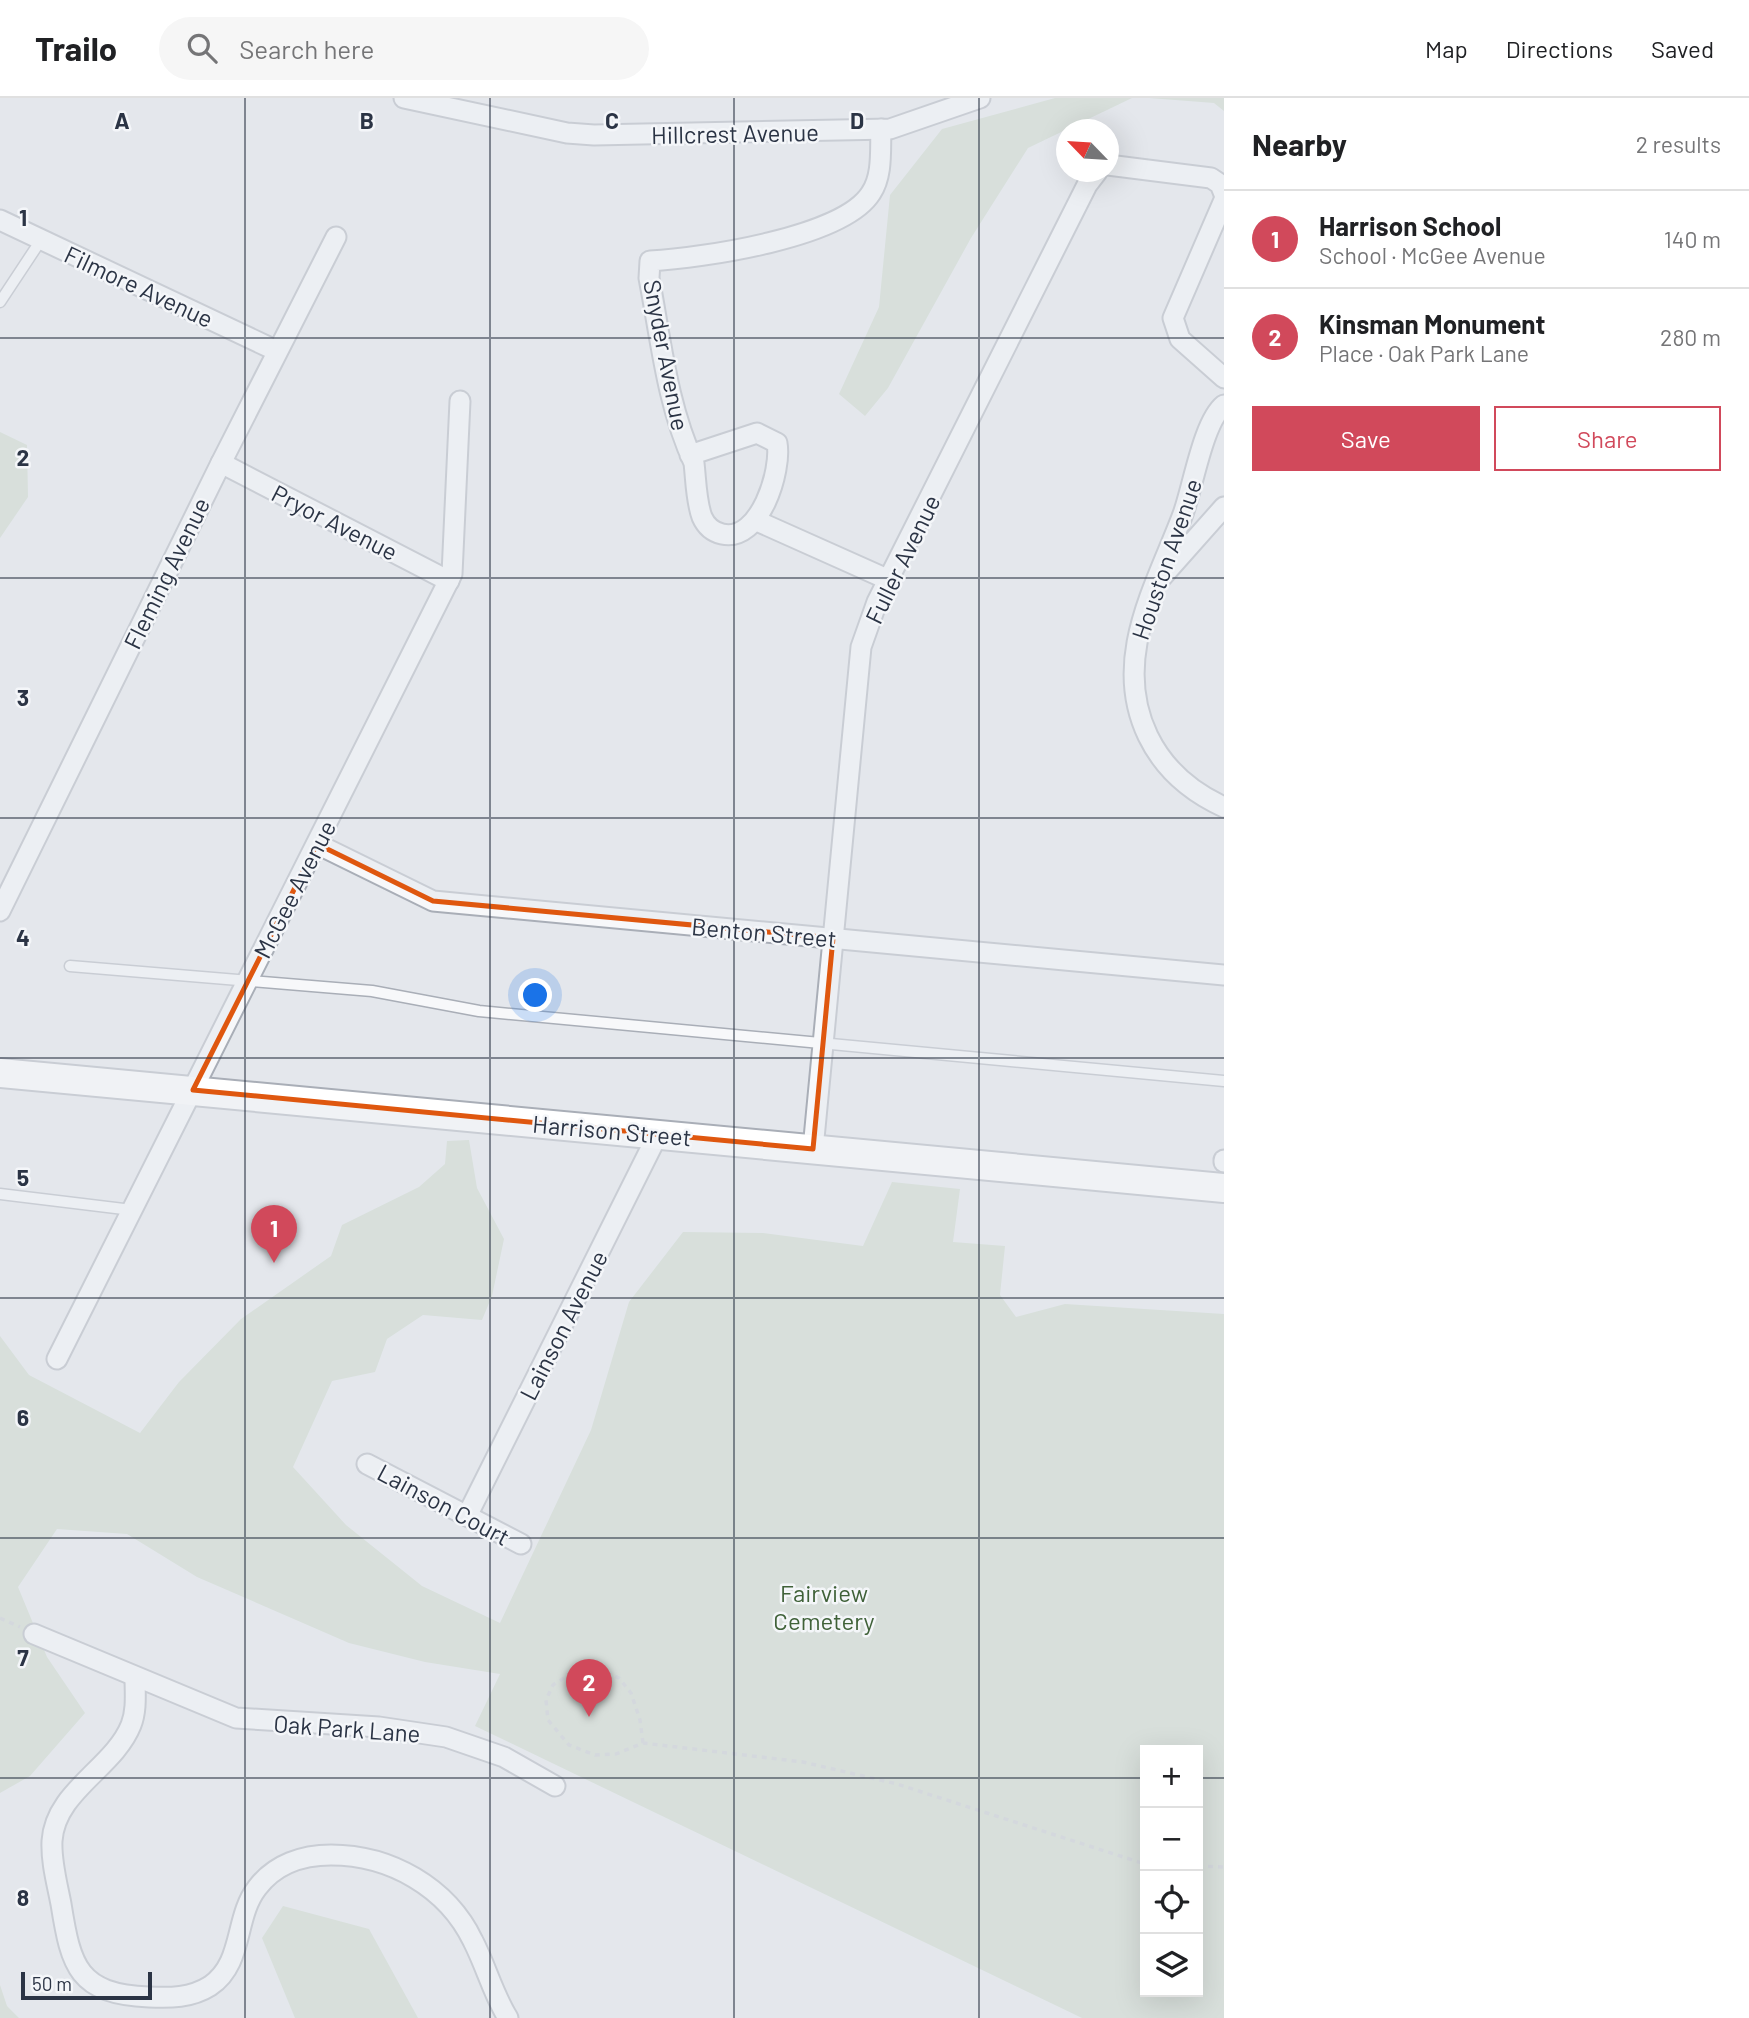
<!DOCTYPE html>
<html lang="en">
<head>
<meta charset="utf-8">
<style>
	:root { --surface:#fff; --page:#f6f6f6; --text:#202124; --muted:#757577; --line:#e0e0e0; --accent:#d1495b }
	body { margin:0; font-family:Barlow,sans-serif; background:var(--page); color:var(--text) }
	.controls { position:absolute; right:21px; bottom:21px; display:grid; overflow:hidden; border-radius:0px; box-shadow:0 7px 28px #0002 }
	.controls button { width:63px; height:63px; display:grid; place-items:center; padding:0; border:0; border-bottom:2px solid var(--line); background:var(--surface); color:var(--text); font:35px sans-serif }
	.compass { position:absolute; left:1056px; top:21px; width:63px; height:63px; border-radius:50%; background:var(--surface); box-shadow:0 7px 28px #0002; rotate:295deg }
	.scale { position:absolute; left:21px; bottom:18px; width:131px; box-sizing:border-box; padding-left:7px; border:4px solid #2b3445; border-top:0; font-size:19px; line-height:24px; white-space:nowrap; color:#2b3445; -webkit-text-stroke:5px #f4f6f9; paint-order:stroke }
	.you { position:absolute; left:536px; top:898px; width:24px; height:24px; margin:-18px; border:5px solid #fff; border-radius:50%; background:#1a73e8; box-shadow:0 0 0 10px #1a73e833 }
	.badge { display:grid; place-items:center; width:46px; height:46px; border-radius:50%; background:var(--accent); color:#fff; font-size:23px; font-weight:700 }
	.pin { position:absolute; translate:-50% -58px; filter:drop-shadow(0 2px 4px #0008) }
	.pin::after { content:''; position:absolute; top:37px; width:24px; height:21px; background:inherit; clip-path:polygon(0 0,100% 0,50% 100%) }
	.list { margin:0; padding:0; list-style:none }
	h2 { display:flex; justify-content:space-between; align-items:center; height:91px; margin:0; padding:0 28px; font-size:30px }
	h2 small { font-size:23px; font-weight:400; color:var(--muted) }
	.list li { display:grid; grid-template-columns:46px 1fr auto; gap:21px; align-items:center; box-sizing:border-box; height:98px; padding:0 28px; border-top:2px solid var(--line) }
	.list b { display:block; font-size:26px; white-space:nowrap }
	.list p { margin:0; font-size:23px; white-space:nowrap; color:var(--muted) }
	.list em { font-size:23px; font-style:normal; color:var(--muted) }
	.actions { display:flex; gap:14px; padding:21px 28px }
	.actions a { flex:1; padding:16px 0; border:2px solid var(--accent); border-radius:0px; text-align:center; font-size:24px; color:var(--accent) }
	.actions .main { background:var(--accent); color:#fff }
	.icon { flex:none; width:38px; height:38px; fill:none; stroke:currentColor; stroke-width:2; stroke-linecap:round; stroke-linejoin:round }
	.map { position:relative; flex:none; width:1224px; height:1920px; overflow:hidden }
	header { display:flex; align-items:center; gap:42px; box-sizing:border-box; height:98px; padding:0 35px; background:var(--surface); border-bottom:2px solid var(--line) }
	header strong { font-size:33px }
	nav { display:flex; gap:38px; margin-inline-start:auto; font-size:24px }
	.search { width:490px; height:63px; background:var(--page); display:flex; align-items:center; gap:18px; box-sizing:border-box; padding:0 24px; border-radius:38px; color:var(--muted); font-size:26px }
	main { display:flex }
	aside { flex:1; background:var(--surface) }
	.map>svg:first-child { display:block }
	.green { fill:#c9d6c5; fill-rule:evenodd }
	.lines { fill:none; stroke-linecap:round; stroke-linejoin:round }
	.lane-casing { stroke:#a9aeb7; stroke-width:13 }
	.street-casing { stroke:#a9aeb7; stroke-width:23 }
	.secondary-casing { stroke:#a9aeb7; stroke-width:32 }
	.path { stroke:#c2c5cb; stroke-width:3.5; stroke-dasharray:5 5; stroke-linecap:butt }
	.lane { stroke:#f7f8fa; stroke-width:10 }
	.street { stroke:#f7f8fa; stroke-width:19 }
	.secondary { stroke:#fff; stroke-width:28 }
	.marked { fill:none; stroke:#df570f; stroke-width:5; stroke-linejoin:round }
	.grid { fill:none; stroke:#2b3445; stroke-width:2; stroke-opacity:0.55 }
	.labels { text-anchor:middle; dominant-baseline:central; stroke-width:5; stroke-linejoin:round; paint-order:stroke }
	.street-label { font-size:24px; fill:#2b3445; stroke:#f4f6f9 }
	.park-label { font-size:24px; fill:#3f6138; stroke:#f4f6f9 }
	.grid-label { font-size:23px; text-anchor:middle; font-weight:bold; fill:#2b3445; stroke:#f4f6f9; stroke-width:5; stroke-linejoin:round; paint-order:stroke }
</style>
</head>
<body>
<header>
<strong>Trailo</strong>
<div class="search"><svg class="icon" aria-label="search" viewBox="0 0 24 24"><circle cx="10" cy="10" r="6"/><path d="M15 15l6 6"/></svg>Search here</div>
<nav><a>Map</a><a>Directions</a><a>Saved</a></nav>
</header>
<main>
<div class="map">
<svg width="1224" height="1920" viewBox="0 0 1224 1920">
	<rect width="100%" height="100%" fill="#e4e7ec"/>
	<g class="green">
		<polygon points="1055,0 1132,0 1028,50 971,140 888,290 865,318 839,296 879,209 890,97 942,31"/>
		<polygon points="1149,0 1224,0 1224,13 1214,5"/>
		<polygon points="0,334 27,347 28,399 0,440"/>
		<path d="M 469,1042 L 477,1090 L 504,1141 L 492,1198 L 482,1222 L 423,1217 L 387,1241 L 375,1274 L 332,1283 L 293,1369 L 346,1427 L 422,1488 L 500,1525 L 591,1332 L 629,1204 L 683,1134 L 763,1135 L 863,1148 L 892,1084 L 960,1091 L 953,1144 L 1005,1148 L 1000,1197 L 1016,1219 L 1065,1206 L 1224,1216 L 1224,1920 L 1082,1920 L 475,1628 L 500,1576 L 425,1564 L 349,1545 L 197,1479 L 127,1436 L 57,1431 L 18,1489 L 47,1559 L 85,1615 L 30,1678 L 0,1695 L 0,1238 L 29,1277 L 140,1335 L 179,1284 L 241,1221 L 331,1158 L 342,1127 L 419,1089 L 445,1066 L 447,1043 ZM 1145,1652 L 1198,1652 L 1198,1894 L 1145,1894 Z"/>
		<polygon points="283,1808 369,1831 418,1920 295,1920 262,1840"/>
		<polygon points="0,1887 7,1908 19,1920 0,1920"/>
	</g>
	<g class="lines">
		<g class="lane-casing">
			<g id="lane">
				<polyline points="0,204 41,142"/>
				<polyline points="70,868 372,893 479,913 1224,983"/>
				<polyline points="0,1096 132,1112"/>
			</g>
		</g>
		<g class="street-casing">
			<g id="street">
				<polyline points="404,0 567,35 594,37 890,31 980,0"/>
				<polyline points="1108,67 1211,80 1220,86 1224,96"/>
				<polyline points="1224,102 1173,220 1180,241 1224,280"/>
				<polyline points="0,122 277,253"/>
				<path d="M 1224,307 C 1203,324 1193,389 1183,416 C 1156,488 1111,561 1148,638 C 1164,671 1191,694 1224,709"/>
				<path d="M 690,357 L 757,335 L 777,345 C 782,372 760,445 722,436 C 713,434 706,428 702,419 C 696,403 696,382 694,365 C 667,307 661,242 649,180 L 650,163 C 701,160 843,140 871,95 C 883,77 880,52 881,31"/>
				<polyline points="221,365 449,483"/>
				<polyline points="757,423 889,482"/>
				<polyline points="1160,481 1224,409"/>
				<polyline points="317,746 433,803 1224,877"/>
				<polyline points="0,813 221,365 336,139"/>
				<polyline points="813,1051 861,549 877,504 1087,87 1097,74"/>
				<polyline points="1224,1062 1224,1064"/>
				<polyline points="57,1261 452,476 460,303"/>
				<polyline points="367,1366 521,1446"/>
				<polyline points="467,1418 658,1036"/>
				<polyline points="34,1536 236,1620 379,1629 446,1639 504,1659 555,1688"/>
				<path d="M 135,1579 C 135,1595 137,1612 131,1627 C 114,1670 55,1693 52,1743 C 51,1764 57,1785 61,1806 C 71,1869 78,1896 149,1899 C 170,1900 191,1900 210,1888 C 244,1865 234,1820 257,1790 C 275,1766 303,1757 331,1757 C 390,1757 447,1789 473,1843 C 486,1868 493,1896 508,1920"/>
			</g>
		</g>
		<g class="secondary-casing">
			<polyline id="secondary" points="0,975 1224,1090"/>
		</g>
		<g class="path">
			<polyline points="0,1520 20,1529"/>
			<polyline points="643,1645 640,1622 631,1595 619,1580 595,1570 573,1574 553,1587 546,1602 548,1622 569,1647 595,1657 616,1656 643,1645 803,1664 897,1686 1145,1766"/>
			<polyline points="1198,1768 1224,1769"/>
		</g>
		<use href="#lane" class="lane"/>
		<use href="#street" class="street"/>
		<use href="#secondary" class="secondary"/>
	</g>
	<path d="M0 0H1224V1920H0ZM 317,746 L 433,803 L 833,840 L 813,1051 L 193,992 Z" fill="#e4e7ec" fill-opacity=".55" fill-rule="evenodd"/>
	<path class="marked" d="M 317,746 L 433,803 L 833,840 L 813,1051 L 193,992 Z"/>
	<path class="grid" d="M 245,0 L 245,1920M 490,0 L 490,1920M 734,0 L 734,1920M 979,0 L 979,1920M 0,240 L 1224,240M 0,480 L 1224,480M 0,720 L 1224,720M 0,960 L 1224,960M 0,1200 L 1224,1200M 0,1440 L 1224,1440M 0,1680 L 1145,1680M 1198,1680 L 1224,1680"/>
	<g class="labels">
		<g class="street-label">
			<text transform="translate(735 35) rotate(-1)">Hillcrest Avenue</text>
			<text transform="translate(139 188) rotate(25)">Filmore Avenue</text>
			<text transform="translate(667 257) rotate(79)">Snyder Avenue</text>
			<text transform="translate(335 424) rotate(27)">Pryor Avenue</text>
			<text transform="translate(902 461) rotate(-64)">Fuller Avenue</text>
			<text transform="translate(1166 461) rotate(-71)">Houston Avenue</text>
			<text transform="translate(166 475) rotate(-64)">Fleming Avenue</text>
			<text transform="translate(294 791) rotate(-63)">McGee Avenue</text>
			<text transform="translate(764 834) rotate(5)">Benton Street</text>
			<text transform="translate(612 1032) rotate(5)">Harrison Street</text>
			<text transform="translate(563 1227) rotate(-63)">Lainson Avenue</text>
			<text transform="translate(444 1406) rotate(28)">Lainson Court</text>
			<text transform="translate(347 1630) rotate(4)">Oak Park Lane</text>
		</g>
		<g class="park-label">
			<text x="824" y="1494">Fairview<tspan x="824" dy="28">Cemetery</tspan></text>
		</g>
	</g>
	<g class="grid-label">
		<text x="122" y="31">A</text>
		<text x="367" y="31">B</text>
		<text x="612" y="31">C</text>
		<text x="857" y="31">D</text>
		<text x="23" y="128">1</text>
		<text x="23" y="368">2</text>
		<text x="23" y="608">3</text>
		<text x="23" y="848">4</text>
		<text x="23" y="1088">5</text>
		<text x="23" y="1328">6</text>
		<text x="23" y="1568">7</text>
		<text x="23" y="1808">8</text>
	</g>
</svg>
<div class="controls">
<button>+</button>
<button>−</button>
<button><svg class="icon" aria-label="locate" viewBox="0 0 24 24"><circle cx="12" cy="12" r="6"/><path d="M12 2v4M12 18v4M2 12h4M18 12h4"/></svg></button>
<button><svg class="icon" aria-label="layers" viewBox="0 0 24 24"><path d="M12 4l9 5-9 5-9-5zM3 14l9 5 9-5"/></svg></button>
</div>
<svg class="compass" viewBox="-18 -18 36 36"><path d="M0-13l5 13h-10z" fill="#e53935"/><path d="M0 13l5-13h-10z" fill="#757577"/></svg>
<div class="scale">50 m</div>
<div class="you"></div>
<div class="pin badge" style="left:274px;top:1165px">1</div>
<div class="pin badge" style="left:589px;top:1619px">2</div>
</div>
<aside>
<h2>Nearby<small>2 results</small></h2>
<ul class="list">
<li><span class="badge">1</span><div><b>Harrison School</b><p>School · McGee Avenue</p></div><em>140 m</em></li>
<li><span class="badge">2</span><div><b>Kinsman Monument</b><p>Place · Oak Park Lane</p></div><em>280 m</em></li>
</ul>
<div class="actions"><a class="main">Save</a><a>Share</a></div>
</aside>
</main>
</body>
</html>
